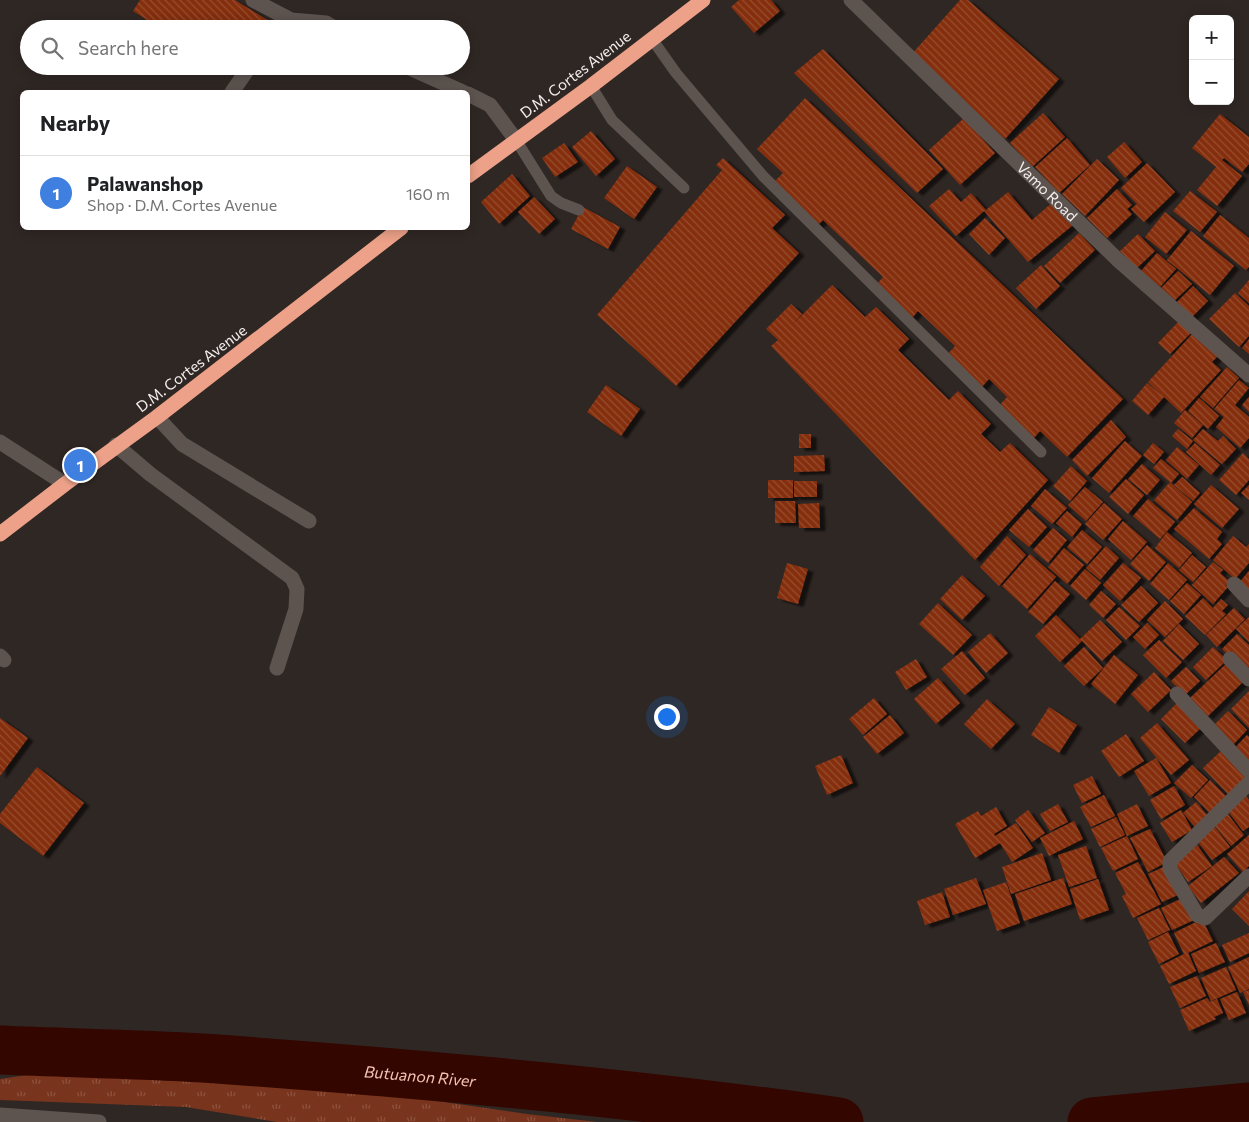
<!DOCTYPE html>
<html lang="en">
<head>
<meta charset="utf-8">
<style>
	:root { --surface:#fff; --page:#f2f2f2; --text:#202124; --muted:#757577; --line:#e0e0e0; --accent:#d93025 }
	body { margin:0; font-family:Commissioner,sans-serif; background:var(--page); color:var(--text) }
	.controls { position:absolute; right:15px; top:15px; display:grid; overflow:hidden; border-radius:8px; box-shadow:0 2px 12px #0003 }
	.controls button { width:45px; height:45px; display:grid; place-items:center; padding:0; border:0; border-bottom:1px solid var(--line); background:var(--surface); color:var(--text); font:25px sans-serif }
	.you { position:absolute; left:666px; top:716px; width:18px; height:18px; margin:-12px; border:4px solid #fff; border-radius:50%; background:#1a73e8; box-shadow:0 0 0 8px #1a73e833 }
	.badge { display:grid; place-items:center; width:32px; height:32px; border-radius:50%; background:var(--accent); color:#fff; font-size:16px; font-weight:700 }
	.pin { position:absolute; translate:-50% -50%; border:2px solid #fff; box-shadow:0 1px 5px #0006 }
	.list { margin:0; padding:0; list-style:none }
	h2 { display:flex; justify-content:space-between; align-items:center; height:65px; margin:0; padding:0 20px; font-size:21px }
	h2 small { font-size:16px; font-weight:400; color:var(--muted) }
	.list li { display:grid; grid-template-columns:32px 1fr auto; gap:15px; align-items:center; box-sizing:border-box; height:75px; padding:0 20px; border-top:1px solid var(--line) }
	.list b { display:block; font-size:19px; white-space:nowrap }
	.list p { margin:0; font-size:16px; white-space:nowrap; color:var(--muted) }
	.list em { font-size:16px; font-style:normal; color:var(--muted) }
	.icon { flex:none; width:28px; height:28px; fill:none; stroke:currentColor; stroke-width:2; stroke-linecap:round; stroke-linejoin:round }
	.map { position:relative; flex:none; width:1249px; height:1122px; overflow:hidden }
	.search { position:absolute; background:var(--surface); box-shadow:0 2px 12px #0003; left:20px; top:20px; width:450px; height:55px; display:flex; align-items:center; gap:12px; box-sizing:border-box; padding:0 18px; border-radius:28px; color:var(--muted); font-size:19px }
	.panel { position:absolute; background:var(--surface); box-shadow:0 2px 12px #0003; left:20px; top:90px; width:450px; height:140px; border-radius:8px }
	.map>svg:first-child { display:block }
	.grass { fill:url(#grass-tufts) }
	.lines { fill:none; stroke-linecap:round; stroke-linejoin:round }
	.river { stroke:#330600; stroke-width:49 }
	.building { fill:url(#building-back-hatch); filter:url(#shadow) }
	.lane { stroke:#5d5450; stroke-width:11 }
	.street { stroke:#5d5450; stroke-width:15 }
	.highway { stroke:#eca188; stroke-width:15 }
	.labels { text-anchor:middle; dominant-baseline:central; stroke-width:4.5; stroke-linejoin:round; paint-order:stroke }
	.street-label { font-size:15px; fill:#f4eeec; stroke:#2f2724 }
	.water-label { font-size:16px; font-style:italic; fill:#f5c3b3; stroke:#2f2724 }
</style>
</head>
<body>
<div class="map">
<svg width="1249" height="1122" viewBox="0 0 1249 1122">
	<defs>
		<pattern id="grass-tufts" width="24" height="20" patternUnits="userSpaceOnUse" patternTransform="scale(1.25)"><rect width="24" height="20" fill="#79341d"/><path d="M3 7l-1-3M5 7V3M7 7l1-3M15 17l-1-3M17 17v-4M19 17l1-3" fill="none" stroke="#8d523e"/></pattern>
		<pattern id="building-back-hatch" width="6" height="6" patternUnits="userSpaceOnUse" patternTransform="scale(1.25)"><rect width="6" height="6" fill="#842e0d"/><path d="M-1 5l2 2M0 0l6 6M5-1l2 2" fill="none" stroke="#964d30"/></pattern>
		<filter id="shadow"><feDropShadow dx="5.5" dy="3" stdDeviation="1" flood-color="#0009"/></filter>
	</defs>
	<rect width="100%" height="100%" fill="#2f2724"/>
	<polygon class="grass" points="54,1071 249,1074 527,1114 597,1122 277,1122 186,1107 0,1100 0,1079"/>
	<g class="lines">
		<g class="river">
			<path id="s1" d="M 0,1050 C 68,1053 135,1054 203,1058 C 415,1073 628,1092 839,1122"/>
			<polyline points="1092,1122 1249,1107"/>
		</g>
	</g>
	<g class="building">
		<polygon points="140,0 235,0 274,24 271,29 161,29 133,11"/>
		<polygon points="739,0 771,0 780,11 754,33 731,7"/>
		<polygon points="960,0 968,0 1059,79 1005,139 910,56"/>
		<polygon points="823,49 943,169 917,193 794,73"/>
		<polygon points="220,66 246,66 239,78"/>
		<polygon points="805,98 1123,399 1067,457 1040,431 1032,440 998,407 1007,397 989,379 981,388 947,355 955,346 918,311 912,318 876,285 883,277 823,220 817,226 772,184 783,173 757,149"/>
		<polygon points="1043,113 1065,137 1032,167 1010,143"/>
		<polygon points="1220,114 1249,137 1249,164 1242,172 1224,158 1222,160 1242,176 1217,206 1197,190 1216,167 1192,148"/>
		<polygon points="964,118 995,153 960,185 929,150"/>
		<polygon points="591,131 615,159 596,176 572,147"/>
		<polygon points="1067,138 1090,165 1059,193 1035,167"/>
		<polygon points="1124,142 1142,162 1125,178 1107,157"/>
		<polygon points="564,143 578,162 555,177 542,158"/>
		<polygon points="723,158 785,215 772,228 799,253 676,386 597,315 722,170 716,165"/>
		<polygon points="1097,159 1119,180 1085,216 1062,194"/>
		<polygon points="1147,163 1175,192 1144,222 1131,209 1137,204 1121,188"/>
		<polygon points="627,166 657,187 634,219 604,198"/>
		<polygon points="512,174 530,196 499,224 481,202"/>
		<polygon points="949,189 961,202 971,193 986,210 1008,192 1032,220 1053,202 1073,225 1028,262 984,211 956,236 929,206"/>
		<polygon points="1117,189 1132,205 1127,209 1132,214 1107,238 1087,218"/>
		<polygon points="1190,191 1217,212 1200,232 1173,211"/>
		<polygon points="534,197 555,219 539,234 518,212"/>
		<polygon points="583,207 620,227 608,249 571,229"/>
		<polygon points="1165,212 1187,230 1166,254 1145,237"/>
		<polygon points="1220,215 1249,238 1249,267 1246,270 1203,236"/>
		<polygon points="985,218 1005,238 989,255 969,234"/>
		<polygon points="1191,231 1234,266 1210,295 1167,260"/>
		<polygon points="1079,233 1095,250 1060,283 1044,266"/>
		<polygon points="1138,234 1155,251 1137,268 1120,251"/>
		<polygon points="1157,253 1176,269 1160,287 1141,271"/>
		<polygon points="1041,265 1060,286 1036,309 1016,288"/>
		<polygon points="1178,271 1192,284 1173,302 1160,289"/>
		<polygon points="1249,280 1249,303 1238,293"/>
		<polygon points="832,285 865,317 876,307 909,339 898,350 949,400 958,391 991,424 981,434 1000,452 1010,443 1048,480 975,560 771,346 778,340 766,329 791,304 802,314 792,325"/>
		<polygon points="1193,286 1208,301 1191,318 1176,303"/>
		<polygon points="1235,293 1249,306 1249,336 1239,347 1209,319"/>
		<polygon points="1179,321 1191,333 1170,354 1158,343"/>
		<polygon points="1195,331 1220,354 1212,362 1221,370 1181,413 1164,397 1148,415 1132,401 1147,383 1161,395 1148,382"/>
		<polygon points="1249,339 1249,354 1242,348"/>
		<polygon points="1227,367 1239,378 1213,408 1200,397"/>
		<polygon points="1239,380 1249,388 1235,405 1249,417 1249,438 1240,448 1216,427 1224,417 1214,409"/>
		<polygon points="606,385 640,409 621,436 587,412"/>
		<polygon points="1249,397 1249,412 1242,405"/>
		<polygon points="1199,398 1219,416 1208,429 1188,411"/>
		<polygon points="1185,410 1203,425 1192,438 1174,423"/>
		<polygon points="1111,420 1126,437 1087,476 1072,460"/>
		<polygon points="1178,429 1193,441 1187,449 1172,436"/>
		<polygon points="1203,429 1218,441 1223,436 1236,449 1222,464 1193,440"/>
		<rect x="799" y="434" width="12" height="14"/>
		<polygon points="1125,441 1142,456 1109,493 1092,478"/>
		<polygon points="1153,443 1164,452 1154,464 1143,455"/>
		<polygon points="1195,443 1220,465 1211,475 1186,452"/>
		<polygon points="1177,447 1199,465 1187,479 1166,460"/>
		<polygon points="1243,453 1249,459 1249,480 1236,495 1219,480"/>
		<polygon points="824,455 825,471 794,472 794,456"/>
		<polygon points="1161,459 1179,474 1171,483 1153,468"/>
		<polygon points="1142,464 1160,480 1147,495 1128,479"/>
		<polygon points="1071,466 1087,481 1070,501 1053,486"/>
		<polygon points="1182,477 1200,493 1193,501 1174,485"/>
		<polygon points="1126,479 1144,495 1128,514 1109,497"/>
		<rect x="768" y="480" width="25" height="18"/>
		<rect x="794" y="481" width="23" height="16"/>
		<polygon points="1170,482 1192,502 1177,520 1154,500"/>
		<polygon points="1211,485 1239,509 1222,528 1194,504"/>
		<polygon points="1249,485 1249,500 1241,493"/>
		<polygon points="1085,487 1103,502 1086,521 1068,505"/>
		<polygon points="1045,489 1067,508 1052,524 1031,506"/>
		<polygon points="1148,499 1175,522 1160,539 1133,516"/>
		<polygon points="775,501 795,501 796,523 775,523"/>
		<polygon points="819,503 820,528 799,528 798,504"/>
		<polygon points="1104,503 1122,519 1103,540 1085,524"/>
		<polygon points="1194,508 1222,532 1217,539 1222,544 1209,559 1174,529"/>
		<polygon points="1028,509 1047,527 1029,547 1009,530"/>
		<polygon points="1067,511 1082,524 1072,537 1056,523"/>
		<polygon points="1123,521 1147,542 1131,560 1108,539"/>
		<polygon points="1053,528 1067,540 1048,563 1033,550"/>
		<polygon points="1082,530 1102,547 1087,564 1067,547"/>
		<polygon points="1167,532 1192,553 1179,568 1155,548"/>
		<polygon points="1007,536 1026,555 999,586 980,567"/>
		<polygon points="1233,536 1246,547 1249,544 1249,563 1235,579 1213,560"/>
		<polygon points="1147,545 1166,562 1149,581 1130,564"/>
		<polygon points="1106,546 1119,558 1100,580 1086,568"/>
		<polygon points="1064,548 1084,565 1067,584 1048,567"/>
		<polygon points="1030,554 1056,577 1027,609 1002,586"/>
		<polygon points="1192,555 1206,567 1193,582 1179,570"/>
		<polygon points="1213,562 1223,570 1220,573 1229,581 1226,585 1228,587 1213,604 1192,585"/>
		<polygon points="787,563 808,569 798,604 777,598"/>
		<polygon points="1123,563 1141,578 1120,601 1103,585"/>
		<polygon points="1168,563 1187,580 1169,600 1150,584"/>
		<polygon points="1085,569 1101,583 1086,600 1070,586"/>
		<polygon points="1249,571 1249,594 1238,584"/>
		<polygon points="962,575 985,596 962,620 940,599"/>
		<polygon points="1055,581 1070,594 1043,624 1028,612"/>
		<polygon points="1187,583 1201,595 1184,614 1170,601"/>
		<polygon points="1141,586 1158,603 1139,622 1121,605"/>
		<polygon points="1101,591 1116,604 1103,618 1089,605"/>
		<polygon points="1203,598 1213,608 1221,599 1228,605 1222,611 1226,614 1205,635 1185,616"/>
		<polygon points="1165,601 1183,619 1165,637 1147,620"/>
		<polygon points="938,603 972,635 953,655 919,624"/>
		<polygon points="1119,607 1140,626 1126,640 1106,620"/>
		<polygon points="1234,608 1245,619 1217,647 1206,635"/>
		<polygon points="1056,615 1080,639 1100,620 1122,642 1102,661 1082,641 1060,662 1035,636"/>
		<polygon points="1249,617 1249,642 1236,629"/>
		<polygon points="1147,623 1159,635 1145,649 1133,637"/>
		<polygon points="1179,624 1199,644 1183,660 1163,641"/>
		<polygon points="990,633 1008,653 986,673 968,652"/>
		<polygon points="1237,634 1249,645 1249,667 1245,671 1222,649"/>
		<polygon points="1159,640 1182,662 1166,678 1143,655"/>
		<polygon points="1084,647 1103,668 1084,686 1064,666"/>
		<polygon points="1213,647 1227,660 1206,680 1193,667"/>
		<polygon points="962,651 985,678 965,695 941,669"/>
		<polygon points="1114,655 1138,675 1115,704 1091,684"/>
		<polygon points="916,659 927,677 906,690 895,672"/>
		<polygon points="1228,662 1246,679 1207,717 1189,699"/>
		<polygon points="1186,667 1200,681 1185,695 1171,681"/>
		<polygon points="1154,672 1171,690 1148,712 1131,694"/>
		<polygon points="938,678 960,703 936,724 914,699"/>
		<polygon points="1249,691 1249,728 1231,709"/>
		<polygon points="874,698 887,714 863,735 849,719"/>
		<polygon points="987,699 1015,724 991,749 964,724"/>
		<polygon points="1180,700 1204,725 1185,743 1161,719"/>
		<polygon points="1049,707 1077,725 1059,753 1031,735"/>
		<polygon points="1228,711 1247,730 1230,748 1210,729"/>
		<polygon points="890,715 904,733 877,754 863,737"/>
		<polygon points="0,718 28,738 0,776"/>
		<polygon points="1157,723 1189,760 1171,775 1140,738"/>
		<polygon points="1126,734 1144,761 1119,777 1101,751"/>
		<polygon points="1247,735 1249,737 1249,766 1232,751"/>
		<polygon points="1224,748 1249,774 1229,795 1203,768"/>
		<polygon points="841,755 853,783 827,795 815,766"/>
		<polygon points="1156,758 1171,783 1149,796 1134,771"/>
		<polygon points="1192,765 1208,780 1191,798 1174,783"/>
		<polygon points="37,767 84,803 43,856 0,823 0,814"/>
		<polygon points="1092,776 1101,794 1082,803 1073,785"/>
		<polygon points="1210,780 1227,797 1210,813 1194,797"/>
		<polygon points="1174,786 1185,805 1161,819 1150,800"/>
		<polygon points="1104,795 1115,816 1091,827 1080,807"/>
		<polygon points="1246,796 1249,800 1249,827 1243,831 1227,810"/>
		<polygon points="1196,802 1208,816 1195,827 1183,813"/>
		<polygon points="1058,804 1068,822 1050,831 1040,814"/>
		<polygon points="1137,804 1148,826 1127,836 1117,814"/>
		<polygon points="996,807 1007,826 994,834 995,836 1016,823 1033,848 1012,862 1000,843 975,858 955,824 978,811 981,816"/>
		<polygon points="1028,810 1045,833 1032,842 1015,820"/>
		<polygon points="1181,810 1192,830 1172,842 1160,823"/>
		<polygon points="1226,812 1244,835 1231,846 1212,822"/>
		<polygon points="1116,817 1125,835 1100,847 1091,829"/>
		<polygon points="1074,821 1083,839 1049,856 1040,838"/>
		<polygon points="1215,827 1230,847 1212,860 1197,841"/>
		<polygon points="1150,829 1167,862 1148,872 1130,838"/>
		<polygon points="1249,835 1249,866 1243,872 1227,854"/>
		<polygon points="1127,836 1138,859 1113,871 1101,848"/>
		<polygon points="1195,842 1212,866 1188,882 1172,859"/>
		<polygon points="1086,846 1097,878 1069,887 1058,855"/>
		<polygon points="1042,853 1051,880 1011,894 1002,867"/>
		<polygon points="1224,857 1239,873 1201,903 1188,886"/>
		<polygon points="1138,862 1161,904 1133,918 1122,896 1126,894 1115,873"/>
		<polygon points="1166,866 1180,894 1162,902 1148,874"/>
		<polygon points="976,878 986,904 953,915 944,889"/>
		<polygon points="1063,878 1072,904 1024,921 1015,894"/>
		<polygon points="1098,879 1109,910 1080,920 1070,889"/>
		<polygon points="1006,882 1020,923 997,931 983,890"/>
		<polygon points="1249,891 1249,926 1232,909"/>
		<polygon points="942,892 950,917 925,925 917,901"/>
		<polygon points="1183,898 1194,920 1172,930 1161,908"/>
		<polygon points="1159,908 1170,930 1148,940 1137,918"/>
		<polygon points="1202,919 1213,941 1188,953 1196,971 1169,984 1160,966 1184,954 1174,933"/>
		<polygon points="1168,932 1179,954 1159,964 1148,942"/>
		<polygon points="1249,933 1249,953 1230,962 1222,945"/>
		<polygon points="1216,943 1225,962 1199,973 1191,954"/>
		<polygon points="1249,957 1249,989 1240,993 1228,967"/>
		<polygon points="1226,967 1236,990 1211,1001 1201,978"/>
		<polygon points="1197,976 1206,996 1180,1008 1170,987"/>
		<polygon points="1249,990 1249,1005 1243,992"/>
		<polygon points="1237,992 1246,1013 1229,1020 1220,999"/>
		<polygon points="1207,998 1210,1002 1217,999 1223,1013 1214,1017 1216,1019 1189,1031 1180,1010"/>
	</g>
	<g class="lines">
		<g class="lane">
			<polyline points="652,39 676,73 763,176 1041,452"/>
			<polyline points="591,86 612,120 684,188"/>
			<polyline points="516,140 551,196 561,203 579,210"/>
		</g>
		<g class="street">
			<polyline points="253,0 291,20 326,23 336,29"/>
			<path id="s2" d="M 851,0 L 1117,259 L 1249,375"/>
			<polyline points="405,66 463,92"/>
			<polyline points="232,92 250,66"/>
			<polyline points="468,94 490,105 516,140"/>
			<polyline points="157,417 182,444 309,521"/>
			<polyline points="0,442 65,484"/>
			<polyline points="116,445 150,474 292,578 297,589 296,609 277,668"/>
			<polyline points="1234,584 1249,600"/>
			<polyline points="0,656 4,660"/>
			<polyline points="1230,659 1249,679"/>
			<polyline points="1177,694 1249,771"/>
			<polyline points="1249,783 1170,861 1170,869 1197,915 1205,918 1249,876"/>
			<polyline points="0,1115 99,1122"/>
		</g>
		<g class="highway">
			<polyline points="468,176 591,86 703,0"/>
			<polyline points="0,534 65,484 157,417 401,228"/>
		</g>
	</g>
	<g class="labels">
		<g class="street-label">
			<text transform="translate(575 74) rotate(-37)">D.M. Cortes Avenue</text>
			<text stroke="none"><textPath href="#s2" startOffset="274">Vamo Road</textPath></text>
			<text transform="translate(191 368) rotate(-37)">D.M. Cortes Avenue</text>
		</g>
		<g class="water-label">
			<text stroke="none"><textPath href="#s1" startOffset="421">Butuanon River</textPath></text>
		</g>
	</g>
</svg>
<div class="controls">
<button>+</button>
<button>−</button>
</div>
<div class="you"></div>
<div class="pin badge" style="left:80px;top:465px;background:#3f7fe0">1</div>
<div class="search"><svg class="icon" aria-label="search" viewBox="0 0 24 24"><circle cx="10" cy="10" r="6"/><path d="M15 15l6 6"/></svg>Search here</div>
<section class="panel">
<h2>Nearby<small></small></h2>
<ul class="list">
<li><span class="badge" style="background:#3f7fe0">1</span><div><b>Palawanshop</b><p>Shop · D.M. Cortes Avenue</p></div><em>160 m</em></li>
</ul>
</section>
</div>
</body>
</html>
